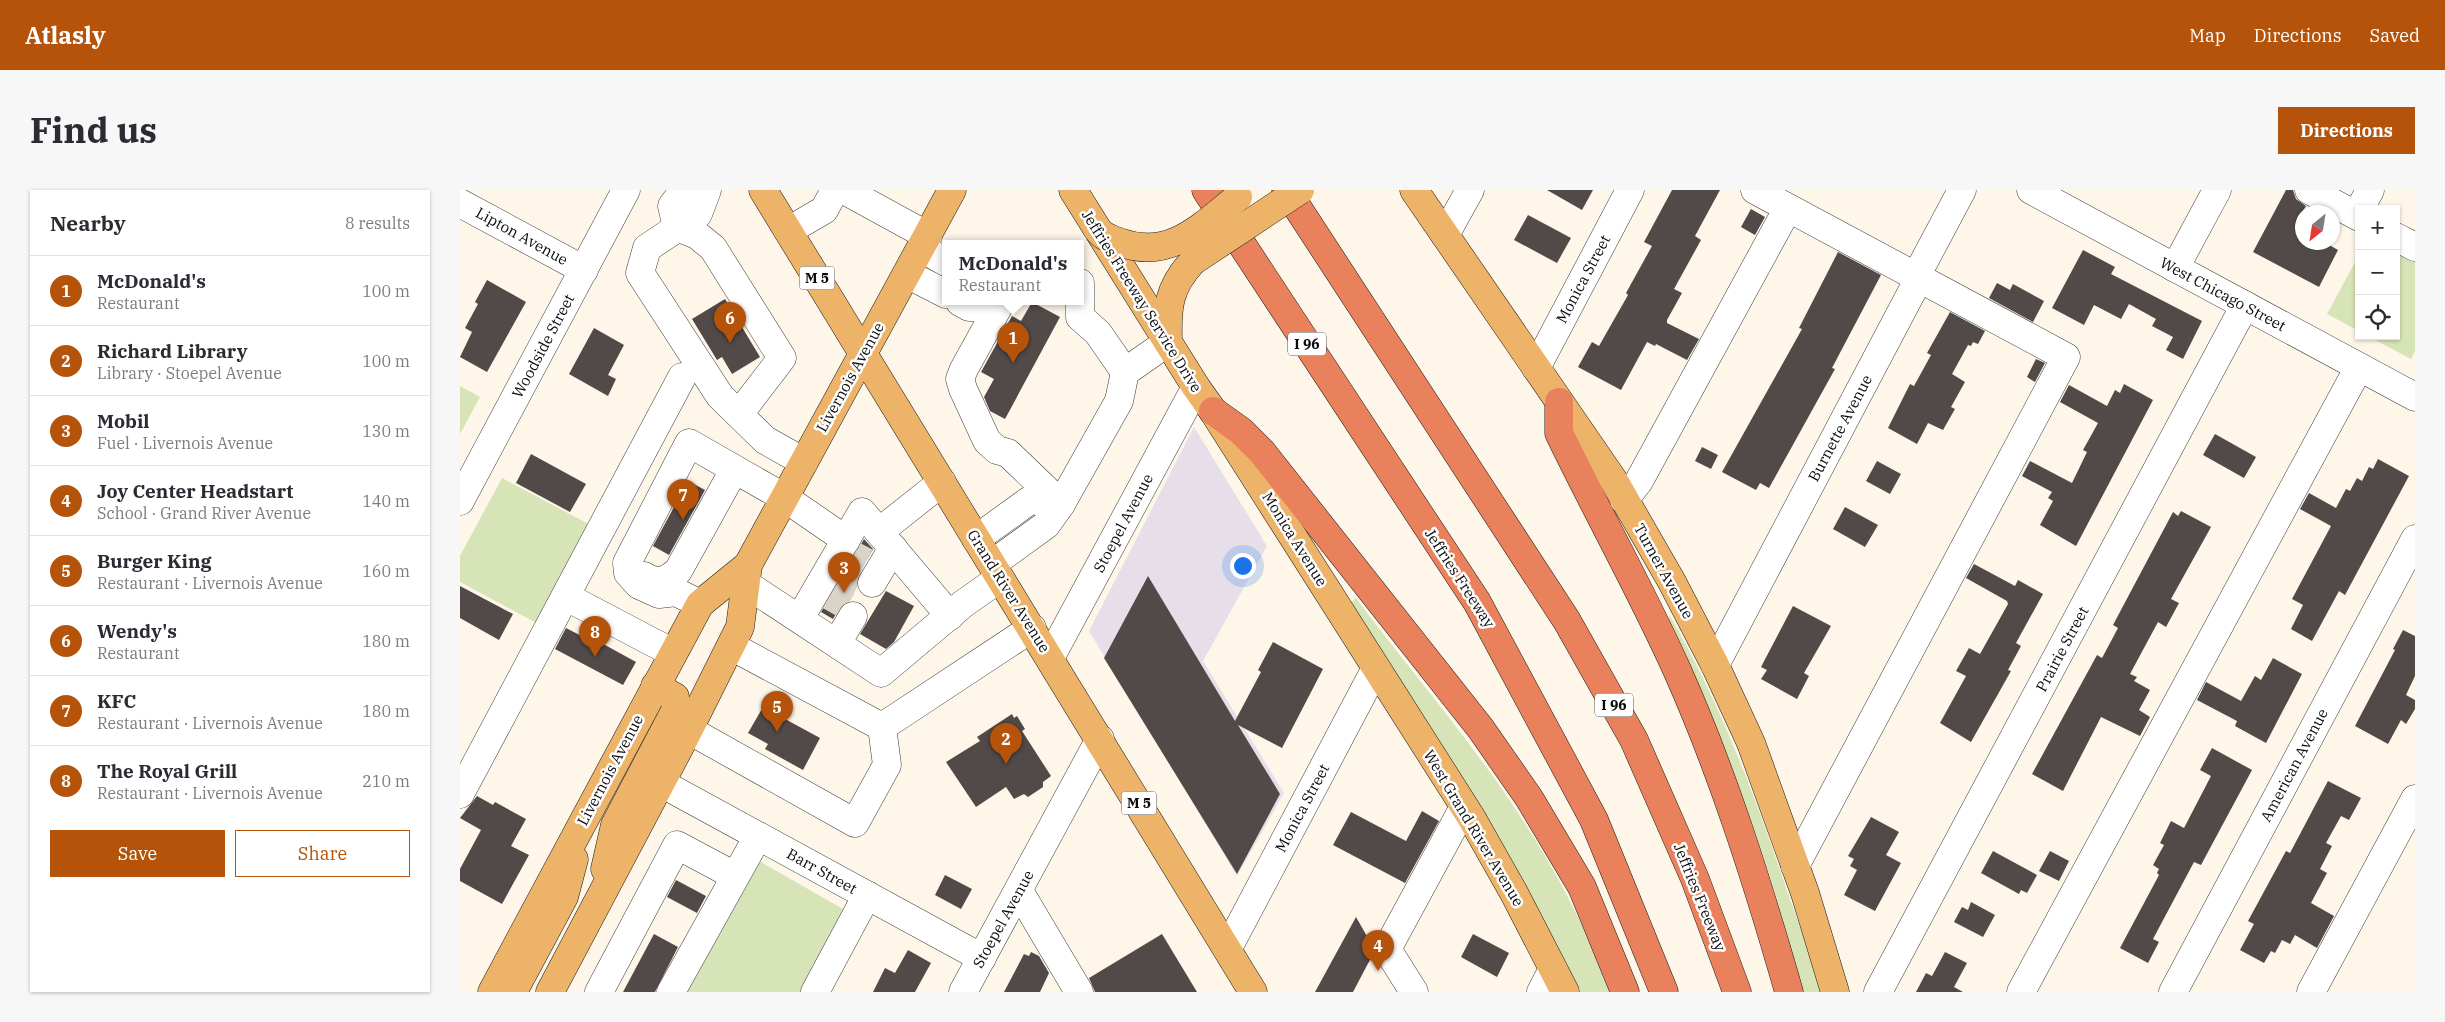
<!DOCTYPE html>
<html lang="en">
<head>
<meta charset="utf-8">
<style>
	:root { --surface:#fff; --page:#f7f7f7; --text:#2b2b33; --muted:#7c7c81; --line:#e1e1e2; --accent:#b45309 }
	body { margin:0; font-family:"IBM Plex Serif",serif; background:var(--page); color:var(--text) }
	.controls { position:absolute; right:15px; top:15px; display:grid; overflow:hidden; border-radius:0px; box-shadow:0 1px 4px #0004 }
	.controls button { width:45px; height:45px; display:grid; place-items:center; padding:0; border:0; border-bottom:1px solid var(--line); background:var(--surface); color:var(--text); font:25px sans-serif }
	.compass { position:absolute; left:1835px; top:15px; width:45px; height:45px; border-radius:50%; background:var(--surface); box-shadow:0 1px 4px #0004; rotate:210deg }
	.you { position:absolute; left:782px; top:375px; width:18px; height:18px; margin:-12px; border:4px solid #fff; border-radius:50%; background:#1a73e8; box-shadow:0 0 0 8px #1a73e833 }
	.badge { display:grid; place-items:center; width:32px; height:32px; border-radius:50%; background:var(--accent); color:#fff; font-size:16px; font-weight:700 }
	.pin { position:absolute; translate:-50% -41px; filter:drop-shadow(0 1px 2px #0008) }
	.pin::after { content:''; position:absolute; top:26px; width:18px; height:15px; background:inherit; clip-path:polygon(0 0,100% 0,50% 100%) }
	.popup { position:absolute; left:482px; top:50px; width:142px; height:65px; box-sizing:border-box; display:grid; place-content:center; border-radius:0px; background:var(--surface); filter:drop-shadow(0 1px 4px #0005); font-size:16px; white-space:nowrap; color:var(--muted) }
	.popup b { font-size:19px; color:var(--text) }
	.popup::after { content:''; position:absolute; left:50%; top:100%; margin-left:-10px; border:10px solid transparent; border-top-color:var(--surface) }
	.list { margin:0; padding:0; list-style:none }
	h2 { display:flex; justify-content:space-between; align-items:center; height:65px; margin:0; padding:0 20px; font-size:21px }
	h2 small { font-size:16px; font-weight:400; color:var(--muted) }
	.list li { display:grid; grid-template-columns:32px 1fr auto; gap:15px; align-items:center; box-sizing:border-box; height:70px; padding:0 20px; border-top:1px solid var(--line) }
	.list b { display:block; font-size:19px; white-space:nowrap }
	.list p { margin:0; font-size:16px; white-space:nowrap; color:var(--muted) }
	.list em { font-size:16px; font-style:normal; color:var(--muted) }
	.actions { display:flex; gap:10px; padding:15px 20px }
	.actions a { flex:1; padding:11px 0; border:1px solid var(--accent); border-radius:0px; text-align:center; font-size:18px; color:var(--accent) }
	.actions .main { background:var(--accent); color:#fff }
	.icon { flex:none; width:28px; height:28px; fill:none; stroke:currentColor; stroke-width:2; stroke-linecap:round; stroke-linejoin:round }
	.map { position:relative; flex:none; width:1955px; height:802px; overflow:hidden; border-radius:0px }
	header { display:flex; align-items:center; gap:30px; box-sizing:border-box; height:70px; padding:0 25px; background:var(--accent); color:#fff }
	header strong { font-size:24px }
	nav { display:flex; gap:28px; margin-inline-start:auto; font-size:18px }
	.intro { display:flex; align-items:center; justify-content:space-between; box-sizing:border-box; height:120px; padding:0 30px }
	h1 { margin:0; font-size:35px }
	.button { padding:12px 22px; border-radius:0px; background:var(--accent); color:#fff; font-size:18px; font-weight:700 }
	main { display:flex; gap:30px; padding:0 30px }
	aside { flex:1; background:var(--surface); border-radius:0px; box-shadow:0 1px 4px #0004 }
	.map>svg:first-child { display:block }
	.industrial { fill:#e6dfe9 }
	.green { fill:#d7e4b7 }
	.building { fill:#524a48 }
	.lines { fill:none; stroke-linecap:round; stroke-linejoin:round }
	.minor-tunnel { stroke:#d9d3c8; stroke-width:28; stroke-dasharray:28 14; stroke-linecap:butt }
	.minor-casing { stroke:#3d3d3d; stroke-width:29 }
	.major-casing { stroke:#1b1b1b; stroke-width:29 }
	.highway-casing { stroke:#1b1b1b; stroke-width:29 }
	.minor { stroke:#fff; stroke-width:28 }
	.major { stroke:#edb469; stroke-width:28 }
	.highway { stroke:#e8815c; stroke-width:28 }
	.major-bridge-casing { stroke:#1b1b1b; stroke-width:29; stroke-linecap:butt }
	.major-bridge { stroke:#edb469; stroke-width:28 }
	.labels { text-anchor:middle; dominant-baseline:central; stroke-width:5; stroke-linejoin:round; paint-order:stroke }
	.shield { fill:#fff; stroke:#545454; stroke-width:1 }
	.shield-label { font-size:14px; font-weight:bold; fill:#0a0a0a }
	.street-label { font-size:15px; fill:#0a0a0a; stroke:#fff }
</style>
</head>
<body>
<header>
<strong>Atlasly</strong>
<nav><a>Map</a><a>Directions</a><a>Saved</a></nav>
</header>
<div class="intro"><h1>Find us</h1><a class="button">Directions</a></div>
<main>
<aside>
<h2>Nearby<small>8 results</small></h2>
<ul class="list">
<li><span class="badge">1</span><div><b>McDonald's</b><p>Restaurant</p></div><em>100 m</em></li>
<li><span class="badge">2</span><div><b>Richard Library</b><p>Library · Stoepel Avenue</p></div><em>100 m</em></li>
<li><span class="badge">3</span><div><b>Mobil</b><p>Fuel · Livernois Avenue</p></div><em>130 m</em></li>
<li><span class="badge">4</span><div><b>Joy Center Headstart</b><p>School · Grand River Avenue</p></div><em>140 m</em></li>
<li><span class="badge">5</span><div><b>Burger King</b><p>Restaurant · Livernois Avenue</p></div><em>160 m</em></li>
<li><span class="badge">6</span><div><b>Wendy's</b><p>Restaurant</p></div><em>180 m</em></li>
<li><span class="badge">7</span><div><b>KFC</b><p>Restaurant · Livernois Avenue</p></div><em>180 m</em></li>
<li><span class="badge">8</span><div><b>The Royal Grill</b><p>Restaurant · Livernois Avenue</p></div><em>210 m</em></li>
</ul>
<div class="actions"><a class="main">Save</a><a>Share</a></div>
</aside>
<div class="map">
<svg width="1955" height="802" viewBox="0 0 1955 802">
	<rect width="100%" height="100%" fill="#fdf6e9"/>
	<polygon class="industrial" points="734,237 807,356 743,471 824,603 777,686 629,441"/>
	<g class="green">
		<polygon points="1936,58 1955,67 1955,161 1951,169 1908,146 1936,146"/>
		<polygon points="1899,65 1899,141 1867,124"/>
		<polygon points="0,196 20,207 0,244"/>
		<polygon points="42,288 134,337 82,436 0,392 0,366"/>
		<path d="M 896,408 C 947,477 1004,542 1052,614 C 1092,672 1125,736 1151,802 L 1118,802 L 889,414 Z"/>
		<path d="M 1210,426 C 1259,511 1295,605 1326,698 C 1338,732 1351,767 1360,802 L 1342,802 C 1312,673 1262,549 1208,428 Z"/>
		<polygon points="292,667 390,723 348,802 219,802"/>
	</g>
	<g class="building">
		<polygon points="1087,0 1133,0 1122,20"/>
		<polygon points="1212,0 1260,0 1235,46 1241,50 1214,99 1222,103 1207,130 1207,133 1239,149 1227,170 1196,154 1195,156 1187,152 1161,200 1118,177 1132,152 1139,156 1168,105 1166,103 1192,56 1184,52"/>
		<polygon points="1826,0 1833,0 1836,9 1846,16 1842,22 1842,52 1864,52 1878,60 1859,97 1793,62"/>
		<polygon points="1291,19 1305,27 1295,45 1281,37"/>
		<polygon points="1068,25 1111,48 1097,73 1054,50"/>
		<polygon points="1623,60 1655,77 1651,84 1742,131 1723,169 1706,160 1713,147 1692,136 1696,129 1669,114 1661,129 1634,115 1624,135 1592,118"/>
		<polygon points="1378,62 1421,85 1372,178 1375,179 1309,298 1300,293 1296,300 1262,282 1342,139 1339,138"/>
		<polygon points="27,90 66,112 27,182 0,167 12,142 5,138 18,114 15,112"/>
		<polygon points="1537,93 1550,100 1553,94 1584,111 1573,132 1529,108"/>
		<polygon points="265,109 300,167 272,184 262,167 257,170 232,129"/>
		<polygon points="572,112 600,127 545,229 530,221 524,207 534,189 521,182 552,126 561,131"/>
		<polygon points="1490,122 1525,141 1518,154 1513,152 1511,156 1508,155 1492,184 1505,192 1491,217 1495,219 1483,240 1468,233 1457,254 1428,238 1450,194 1454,196 1471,165 1467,163"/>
		<polygon points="134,138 164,155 148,185 156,189 148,206 109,184"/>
		<polygon points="1576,169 1585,173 1575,192 1567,187"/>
		<polygon points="1664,194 1693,210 1616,356 1580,335 1593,311 1588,308 1592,302 1562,286 1570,271 1612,293 1627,262 1623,260 1638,233 1600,212 1609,195 1647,216 1655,200 1660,203"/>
		<polygon points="1755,244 1796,267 1784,288 1743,265"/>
		<polygon points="1242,257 1258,265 1251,279 1235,271"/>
		<polygon points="71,264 126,294 110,322 56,293"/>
		<polygon points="1918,269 1949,286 1885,405 1879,401 1852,451 1831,439 1843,415 1832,409 1871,336 1840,319 1849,303 1876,318 1886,299 1890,301 1897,288 1902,291 1909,277 1913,279"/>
		<polygon points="1417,271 1441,284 1430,304 1406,291"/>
		<polygon points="228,291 245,300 209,365 193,356"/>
		<polygon points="1385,317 1418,335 1405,357 1373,339"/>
		<polygon points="1721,321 1751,337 1711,409 1719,413 1706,437 1698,432 1670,484 1677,487 1674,491 1690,500 1679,520 1690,527 1680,546 1641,527 1603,601 1572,584 1637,465 1642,468 1658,438 1653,435 1713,322 1718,326"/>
		<polygon points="404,349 413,359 373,429 361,422"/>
		<polygon points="1514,374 1555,396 1558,390 1583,404 1556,453 1561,456 1548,480 1551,481 1511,552 1480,533 1506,486 1496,481 1509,458 1520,464 1548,414 1547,411 1506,388"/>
		<polygon points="688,386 775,531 801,482 798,480 813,452 863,479 822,558 778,535 820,604 777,684 644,468"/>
		<polygon points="0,396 53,424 39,450 0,428"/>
		<polygon points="426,401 454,416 434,452 426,459 400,444"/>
		<polygon points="1333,416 1371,436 1344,483 1349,486 1337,509 1301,489 1307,480 1301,477"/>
		<polygon points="106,438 135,453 136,450 176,472 163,495 95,459"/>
		<polygon points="1943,440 1955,446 1955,486 1946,505 1955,510 1955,519 1946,534 1941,530 1928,554 1895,536 1935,460 1933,459"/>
		<polygon points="1813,468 1842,484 1806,553 1775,536 1777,531 1737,510 1746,492 1781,511 1795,486 1801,490"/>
		<polygon points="303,517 360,548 343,580 305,559 308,554 288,543"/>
		<polygon points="552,524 554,528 557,526 565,539 562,541 591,586 583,592 583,597 568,607 564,604 554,609 546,597 516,617 486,572 520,551 517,547"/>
		<polygon points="1752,558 1792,580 1741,675 1734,672 1693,749 1699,752 1688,773 1660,758 1699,685 1697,683 1699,679 1693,675 1704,655 1700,653 1711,631 1724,638 1751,586 1740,580"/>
		<polygon points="1868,591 1901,608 1889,630 1881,626 1866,653 1872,656 1860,679 1867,683 1851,713 1874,726 1857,758 1835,745 1830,754 1822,750 1815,763 1811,761 1804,773 1780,760 1794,734 1788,731 1826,661 1830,663"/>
		<polygon points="17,606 33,615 35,612 66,629 51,656 69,665 42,714 0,691 0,679 21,640 0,628"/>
		<polygon points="962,621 979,631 945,693 873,655 891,622 946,651"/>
		<polygon points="1411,627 1439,642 1426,665 1441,673 1415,721 1384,705 1397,680 1390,676 1394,669 1388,666"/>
		<polygon points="1533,661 1577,685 1567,703 1561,700 1559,704 1521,683"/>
		<polygon points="1590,661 1609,671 1599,691 1579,681"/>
		<polygon points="485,685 512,699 501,719 475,705"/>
		<polygon points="216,690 246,706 237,723 207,707"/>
		<polygon points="1511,712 1535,725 1523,747 1494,732 1502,717 1508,720"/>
		<polygon points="896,727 912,755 913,764 893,802 855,802"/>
		<polygon points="194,744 218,757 195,802 163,802"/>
		<polygon points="702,744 737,802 635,802 629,788"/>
		<polygon points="1013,744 1049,763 1037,787 1001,767"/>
		<polygon points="448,760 471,773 455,802 413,802 425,778 435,783"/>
		<polygon points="571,762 579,766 589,783 580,802 544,802 564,764 569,766"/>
		<polygon points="1485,762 1507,773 1494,797 1503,802 1456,802 1466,783 1472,786"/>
	</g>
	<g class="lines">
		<g class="minor-tunnel">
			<polyline points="385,361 406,372"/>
			<polyline points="373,383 407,402"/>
			<polyline points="363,402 396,421"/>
		</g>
		<g class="minor-casing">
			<g id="minor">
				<polyline points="247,0 238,24 187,58 180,83 260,206 305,250 344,272"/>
				<polyline points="384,0 468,46"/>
				<polyline points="1295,0 1606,167 1335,676"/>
				<polyline points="1571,0 1955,207"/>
				<polyline points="1849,0 1899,27"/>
				<polyline points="0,13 124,80"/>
				<polyline points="1900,19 1910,0"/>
				<polyline points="217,37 237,45 253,58 322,168 279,224"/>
				<polyline points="217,37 212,16 224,0"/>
				<polyline points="328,41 364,20 375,0"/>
				<polyline points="985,45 1010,0"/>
				<polyline points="1936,47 1955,57"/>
				<polyline points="461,58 486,72"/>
				<polyline points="1715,78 1757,0"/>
				<polyline points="447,84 486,104"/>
				<polyline points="620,93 620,127 638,143 665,182"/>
				<polyline points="500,112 509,117 537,117 535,112"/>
				<polyline points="541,112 504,179 500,189 503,199 527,251 537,260 548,263 601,314"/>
				<polyline points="1076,178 1170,0"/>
				<polyline points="1164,310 1179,291 1328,18"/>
				<polyline points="0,311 166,0"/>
				<polyline points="419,342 482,292"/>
				<polyline points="516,349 570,310 601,314"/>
				<polyline points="532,374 586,335 601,314 659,211 665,182 708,152"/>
				<path d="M 184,386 C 198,395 206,391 218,381 L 274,280"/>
				<polyline points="412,393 433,358"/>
				<polyline points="286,394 421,483 503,414 540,388"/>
				<polyline points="118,413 213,463"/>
				<polyline points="240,414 216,402 199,404 179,395 168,383 167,373 229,253 325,308 386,350"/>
				<polyline points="340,428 402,322 490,426"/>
				<polyline points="377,453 393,426"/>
				<polyline points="271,456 422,537"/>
				<polyline points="590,468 736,197"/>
				<polyline points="1255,475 1456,94 1461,77 1502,0"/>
				<polyline points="229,540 395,633 427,575 422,537 572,438"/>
				<polyline points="201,593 522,768"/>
				<polyline points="0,604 222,187"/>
				<polyline points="559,701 619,802"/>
				<polyline points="768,758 916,478"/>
				<polyline points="139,802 217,655 275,686"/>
				<polyline points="211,802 298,646"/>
				<polyline points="355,802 407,705"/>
				<polyline points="503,802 640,549"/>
				<polyline points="954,802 927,759 1004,617"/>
				<polyline points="1081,802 1093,779"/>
				<polyline points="1418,802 1785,115"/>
				<polyline points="1561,802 1899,177"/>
				<polyline points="1713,802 1955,349"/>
				<polyline points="1851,802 1955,609"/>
			</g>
		</g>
		<g class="major-casing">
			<g id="major">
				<polyline points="303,0 793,802"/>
				<polyline points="613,0 736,197 753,221 1011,627 1054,703 1105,802"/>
				<polyline points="954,0 1154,291 1212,392 1255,475 1291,553 1345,703 1375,802"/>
				<path d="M 708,152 C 707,117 708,98 733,71"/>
				<polyline points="145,679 155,635 216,519 215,507 195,496"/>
				<polyline points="32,802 240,414 288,375"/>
				<polyline points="53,802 104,707 114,669"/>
				<polyline points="90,802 225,547 280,437 288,375 492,0"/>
			</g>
		</g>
		<g class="highway-casing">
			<g id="highway">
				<polyline points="746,0 1017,412 1134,630 1204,802"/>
				<polyline points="826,0 1107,431 1174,550 1235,689 1277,802"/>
				<path d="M 1099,212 L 1099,243 C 1137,322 1181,400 1217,480 C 1263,583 1298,694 1329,802"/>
				<polyline points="753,221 781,241 802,262 1021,539 1069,608 1122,697 1165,802"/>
			</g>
		</g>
		<use href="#minor" class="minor"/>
		<use href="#major" class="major"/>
		<use href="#highway" class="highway"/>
		<g class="major-bridge-casing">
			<g id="major-bridge">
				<path d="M 638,40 C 644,48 654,50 662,53 C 711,70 743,35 778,7"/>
				<polyline points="733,71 840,0"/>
			</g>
		</g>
		<use href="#major-bridge" class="major-bridge"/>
	</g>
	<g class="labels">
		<g class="shield">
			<rect x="339.5" y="76.5" width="35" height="23" rx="4"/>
			<rect x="828" y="142.5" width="38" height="23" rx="4"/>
			<rect x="1135" y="503.5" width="38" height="23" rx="4"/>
			<rect x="661.5" y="601.5" width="35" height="23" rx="4"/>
		</g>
		<g class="shield-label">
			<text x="357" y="88">M 5</text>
			<text x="847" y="154">I 96</text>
			<text x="1154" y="515">I 96</text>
			<text x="679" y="613">M 5</text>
		</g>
		<g class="street-label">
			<text transform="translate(62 46) rotate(29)">Lipton Avenue</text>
			<text transform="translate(1123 89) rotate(-62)">Monica Street</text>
			<text transform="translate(1763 104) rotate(28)">West Chicago Street</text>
			<text transform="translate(682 111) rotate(58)">Jeffries Freeway Service Drive</text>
			<text transform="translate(83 156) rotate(-62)">Woodside Street</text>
			<text transform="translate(390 187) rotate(-61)">Livernois Avenue</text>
			<text transform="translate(1380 238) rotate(-62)">Burnette Avenue</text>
			<text transform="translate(663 333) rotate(-62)">Stoepel Avenue</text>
			<text transform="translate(835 349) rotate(58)">Monica Avenue</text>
			<text transform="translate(1204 381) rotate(61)">Turner Avenue</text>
			<text transform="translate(1000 388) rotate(57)">Jeffries Freeway</text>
			<text transform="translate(549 401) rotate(58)">Grand River Avenue</text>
			<text transform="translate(1602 459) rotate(-62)">Prairie Street</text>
			<text transform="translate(1834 575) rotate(-62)">American Avenue</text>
			<text transform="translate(150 580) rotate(-62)">Livernois Avenue</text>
			<text transform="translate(842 618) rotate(-62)">Monica Street</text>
			<text transform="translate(1014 638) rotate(59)">West Grand River Avenue</text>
			<text transform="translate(362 681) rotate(29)">Barr Street</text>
			<text transform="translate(1240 707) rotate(68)">Jeffries Freeway</text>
			<text transform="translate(543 729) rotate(-61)">Stoepel Avenue</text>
		</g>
	</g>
</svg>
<div class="controls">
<button>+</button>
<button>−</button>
<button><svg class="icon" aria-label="locate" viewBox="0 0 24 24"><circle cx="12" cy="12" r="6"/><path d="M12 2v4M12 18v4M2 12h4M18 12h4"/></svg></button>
</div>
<svg class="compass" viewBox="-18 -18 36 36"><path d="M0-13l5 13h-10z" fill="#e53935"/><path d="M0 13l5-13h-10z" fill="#7c7c81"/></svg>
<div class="you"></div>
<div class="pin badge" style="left:553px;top:173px">1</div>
<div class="popup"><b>McDonald's</b>Restaurant</div>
<div class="pin badge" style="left:546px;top:574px">2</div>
<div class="pin badge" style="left:384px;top:403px">3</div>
<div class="pin badge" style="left:918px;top:781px">4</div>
<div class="pin badge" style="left:317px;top:542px">5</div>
<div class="pin badge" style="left:270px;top:153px">6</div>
<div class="pin badge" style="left:223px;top:330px">7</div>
<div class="pin badge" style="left:135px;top:467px">8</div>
</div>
</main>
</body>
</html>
